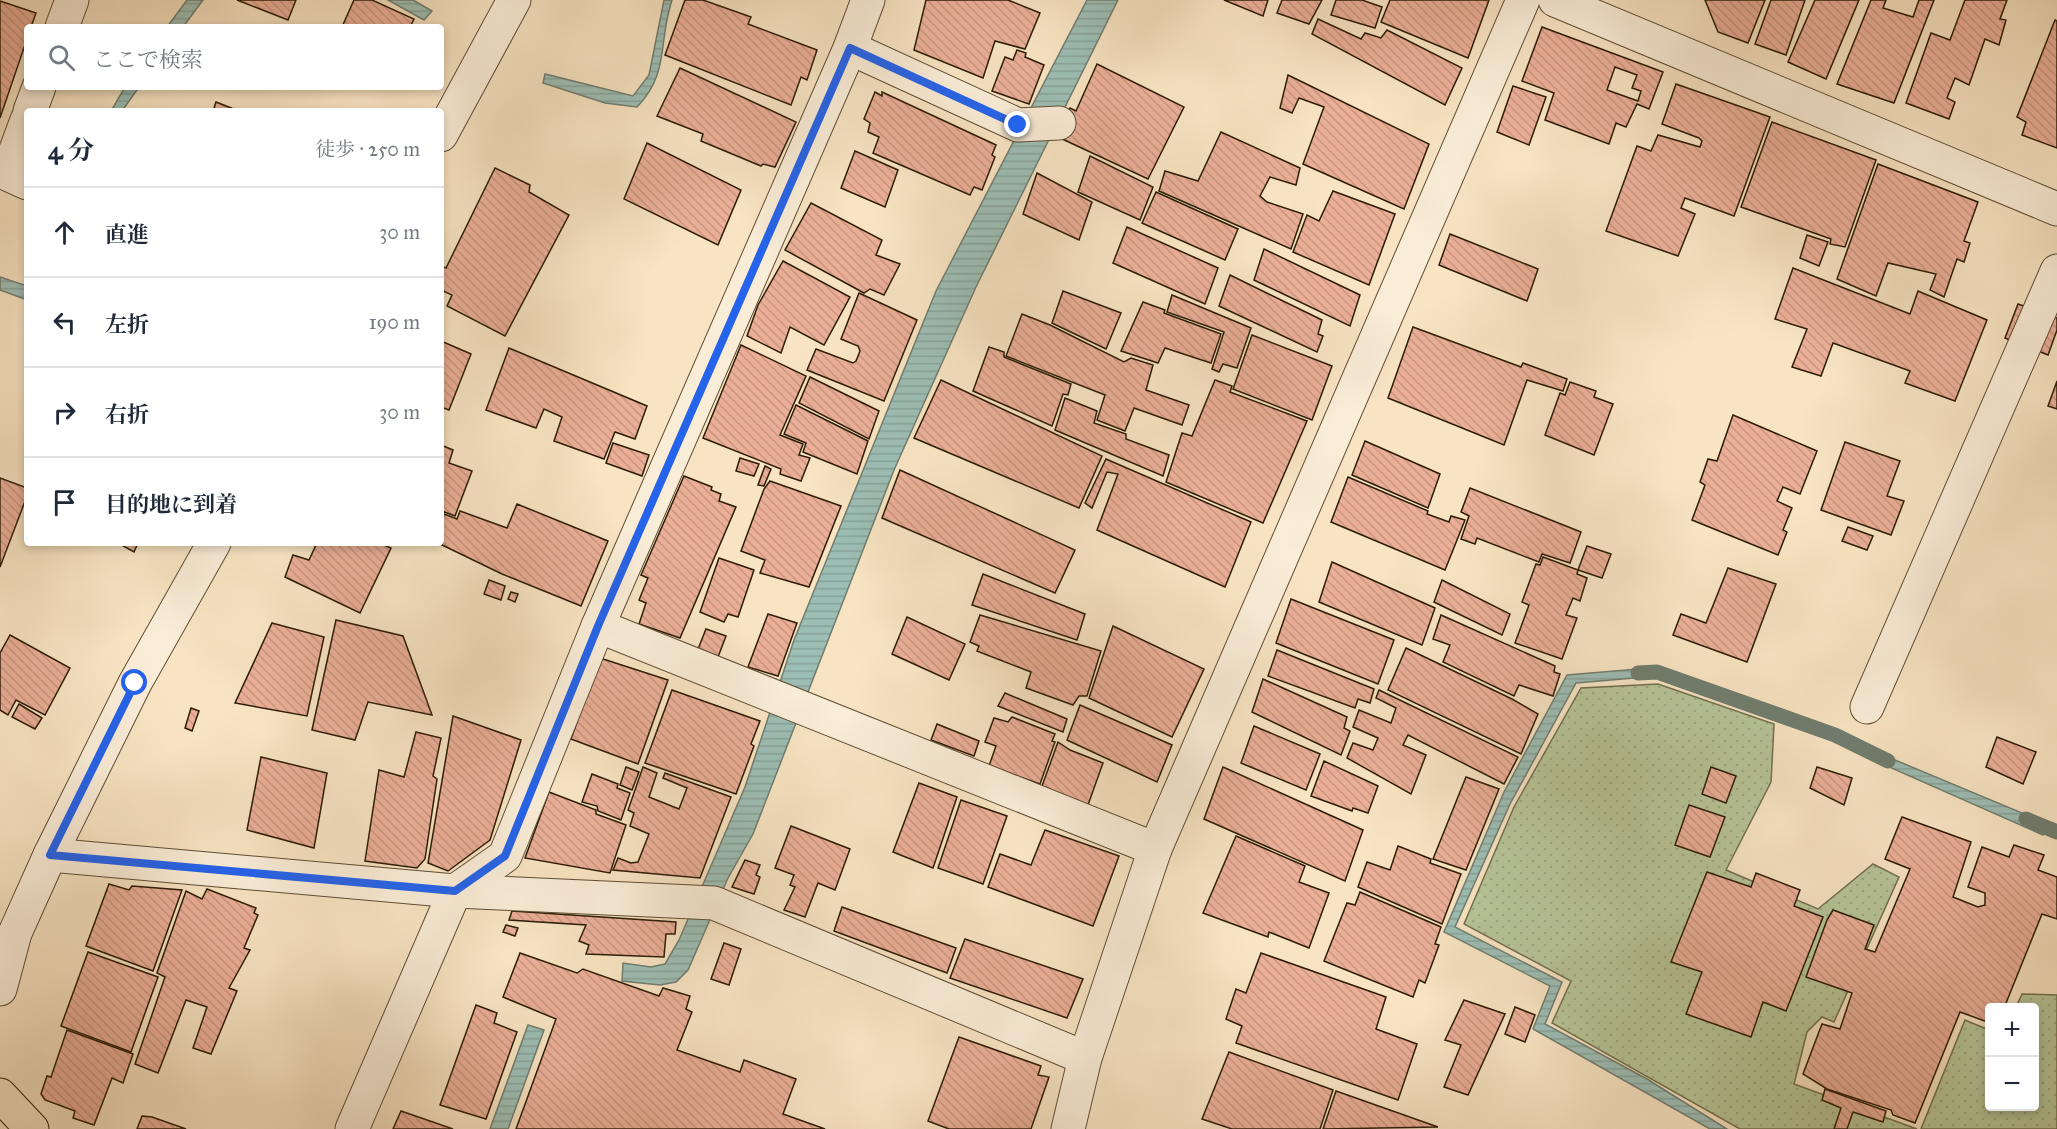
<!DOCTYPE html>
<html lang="ja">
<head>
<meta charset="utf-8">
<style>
	:root { --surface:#fff; --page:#f2f2f3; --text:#1f2937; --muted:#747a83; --line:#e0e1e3 }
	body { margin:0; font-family:"IM FELL Great Primer","Noto Serif JP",serif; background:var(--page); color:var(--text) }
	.controls { position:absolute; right:18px; bottom:18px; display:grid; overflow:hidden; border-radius:6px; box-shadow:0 3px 9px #0003 }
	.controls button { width:54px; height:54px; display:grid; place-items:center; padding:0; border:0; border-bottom:2px solid var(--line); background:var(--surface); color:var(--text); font:30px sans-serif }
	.stop { position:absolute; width:18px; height:18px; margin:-14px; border:4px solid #2563eb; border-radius:50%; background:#fff }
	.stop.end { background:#2563eb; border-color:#fff; box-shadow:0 2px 6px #0008 }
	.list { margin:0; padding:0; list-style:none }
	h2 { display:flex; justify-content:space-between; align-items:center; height:78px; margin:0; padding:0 24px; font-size:26px }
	h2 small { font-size:20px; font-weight:400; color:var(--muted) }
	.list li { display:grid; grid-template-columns:39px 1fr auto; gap:18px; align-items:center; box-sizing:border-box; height:90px; padding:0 24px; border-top:2px solid var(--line) }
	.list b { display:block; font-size:22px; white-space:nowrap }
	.list em { font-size:20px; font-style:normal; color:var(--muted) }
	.icon { flex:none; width:33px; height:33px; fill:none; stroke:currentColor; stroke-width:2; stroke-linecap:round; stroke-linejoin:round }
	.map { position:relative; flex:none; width:2057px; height:1129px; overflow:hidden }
	.search { position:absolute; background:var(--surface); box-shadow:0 3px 9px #0003; left:24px; top:24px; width:420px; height:66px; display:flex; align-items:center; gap:15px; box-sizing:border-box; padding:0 21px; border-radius:6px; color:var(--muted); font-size:22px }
	.panel { position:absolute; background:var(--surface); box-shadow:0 3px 9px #0003; left:24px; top:108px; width:420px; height:438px; border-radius:6px }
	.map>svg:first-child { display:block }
	.park { fill:url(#park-dots); stroke:#72704e; stroke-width:1.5 }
	.water { fill:url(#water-rules); stroke:#707d6f; stroke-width:1.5 }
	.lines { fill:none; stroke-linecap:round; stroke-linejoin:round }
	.stream { stroke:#707d6f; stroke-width:15 }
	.building { fill:url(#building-back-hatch); stroke:#2c1c05; stroke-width:1.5; fill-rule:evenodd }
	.minor-casing { stroke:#5f4e34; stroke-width:35 }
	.tertiary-casing { stroke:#5f4e34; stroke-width:35 }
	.primary-casing { stroke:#2c1c05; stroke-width:35 }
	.minor { stroke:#faedd8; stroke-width:33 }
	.tertiary { stroke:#faedd8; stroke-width:33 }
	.primary { stroke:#f8e4c3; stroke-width:33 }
	.route { stroke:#2563eb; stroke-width:8 }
</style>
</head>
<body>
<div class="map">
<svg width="2057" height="1129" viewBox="0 0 2057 1129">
	<defs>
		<pattern id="park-dots" width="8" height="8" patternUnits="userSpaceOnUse" patternTransform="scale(1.5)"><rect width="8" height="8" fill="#b7c598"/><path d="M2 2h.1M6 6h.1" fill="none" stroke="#9ea982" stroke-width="1.8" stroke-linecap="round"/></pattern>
		<pattern id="water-rules" width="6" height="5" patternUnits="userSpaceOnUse" patternTransform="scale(1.5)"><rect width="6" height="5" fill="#9dbeb5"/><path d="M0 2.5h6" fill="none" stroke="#87a39a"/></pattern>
		<pattern id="building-back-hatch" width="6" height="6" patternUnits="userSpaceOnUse" patternTransform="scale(1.5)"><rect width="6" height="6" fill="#ebaf98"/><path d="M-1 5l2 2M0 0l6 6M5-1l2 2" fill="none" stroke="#ca9682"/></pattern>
	</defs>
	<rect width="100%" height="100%" fill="#f8e4c3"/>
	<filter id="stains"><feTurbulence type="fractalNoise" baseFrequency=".00333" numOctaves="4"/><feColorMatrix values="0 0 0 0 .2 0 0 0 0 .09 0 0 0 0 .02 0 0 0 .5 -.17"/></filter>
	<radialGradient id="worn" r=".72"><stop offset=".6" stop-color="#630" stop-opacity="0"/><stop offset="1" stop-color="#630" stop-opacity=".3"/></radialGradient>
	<g class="park">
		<polygon points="1658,684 1774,724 1771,782 1726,870 1818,909 1873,864 1899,877 1834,1022 1822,1017 1807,1032 1794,1084 1917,1129 1740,1129 1552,1023 1571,981 1464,924 1514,807 1581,688"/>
		<polygon points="2022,994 2057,995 2057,1129 1921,1129 1965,1020 1989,1030 1990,1106 2034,1106 2034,1008 2016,1007"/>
	</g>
	<g class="water">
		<polygon points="187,0 203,0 183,27 167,27"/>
		<polygon points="388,0 413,0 432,11 424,20"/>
		<path d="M 664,0 L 672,0 C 658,41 670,73 637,107 L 605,103 L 543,83 L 545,74 L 633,96 L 649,75 Z"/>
		<polygon points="1087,0 1118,0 976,287 894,470 753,834 728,878 688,970 676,982 660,985 622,981 623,963 651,967 665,964 679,940 745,787 794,640 936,291"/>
		<polygon points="125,87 139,87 122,111 111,111"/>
		<polygon points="0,277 27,286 27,300 0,290"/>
		<polygon points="1661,667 1657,676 1576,683 1510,804 1455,927 1562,982 1545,1024 1647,1079 1727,1129 1710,1129 1533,1029 1550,986 1444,932 1504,792 1567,675"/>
		<polygon points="1871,750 2046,823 2043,835 1869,758"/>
		<polygon points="528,1025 544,1030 508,1129 490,1129"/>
	</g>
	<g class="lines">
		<g class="stream">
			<polyline points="1638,673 1657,672 1835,735 1888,761"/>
			<polyline points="2026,819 2057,832"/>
		</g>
	</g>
	<g class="building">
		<polygon points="237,0 296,0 288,20"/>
		<polygon points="354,0 372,0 414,19 410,27 342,27"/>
		<polygon points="685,0 703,0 751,17 748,24 817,50 807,80 801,77 791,105 665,55"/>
		<polygon points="926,0 1008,0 1040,13 1025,49 995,41 983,78 914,50"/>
		<polygon points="1224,0 1268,0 1263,16"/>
		<polygon points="1282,0 1322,0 1309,24 1277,13"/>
		<polygon points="1336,0 1362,0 1382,7 1375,28 1331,15"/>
		<polygon points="1390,0 1489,0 1468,58 1381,22"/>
		<polygon points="1705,0 1765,0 1748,43 1718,32"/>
		<polygon points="1771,0 1805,0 1786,55 1755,44"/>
		<polygon points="1815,0 1859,0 1826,79 1788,62"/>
		<polygon points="1871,0 1886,0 1883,8 1913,17 1919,0 1934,0 1894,103 1837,84"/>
		<polygon points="1965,0 2007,0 2000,19 2006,20 1999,45 1985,39 1969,85 1955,78 1947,98 1955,102 1949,119 1906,103 1931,33 1950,40"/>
		<polygon points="0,1 36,13 31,27 27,27 27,39 0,118"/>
		<polygon points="1318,19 1361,39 1365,33 1381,38 1387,30 1462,68 1445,105 1312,34"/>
		<polygon points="2055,20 2057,21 2057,148 2022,135 2026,122 2017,117"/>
		<path d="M 1542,27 L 1663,72 L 1649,109 L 1637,104 L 1626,127 L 1616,123 L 1609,144 L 1545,120 L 1554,93 L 1522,81 ZM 1615,67 L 1637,75 L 1632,88 L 1641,91 L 1638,101 L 1607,90 Z"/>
		<polygon points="1017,50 1026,53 1025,57 1044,65 1029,104 992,91 1005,57 1013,60"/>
		<polygon points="1097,64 1184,107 1148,179 1058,137 1070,108 1076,111"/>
		<polygon points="680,68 796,122 775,167 763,164 761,166 701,141 703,134 657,116"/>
		<polygon points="1288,75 1429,144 1404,209 1303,164 1324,107 1299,98 1292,113 1280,108"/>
		<polygon points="1676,84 1770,117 1734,216 1685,198 1681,208 1695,214 1678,256 1606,231 1637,146 1651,151 1658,135 1700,147 1702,141 1699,138 1662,124"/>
		<polygon points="1513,86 1546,97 1529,145 1497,132"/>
		<polygon points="875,92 882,96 882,92 996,145 992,155 995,157 982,190 974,187 970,195 873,153 879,137 868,132 870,123 864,119"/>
		<polygon points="216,102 239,111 213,111"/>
		<polygon points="1772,122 1876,160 1845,247 1830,244 1831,239 1741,207"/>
		<polygon points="1221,132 1300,168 1296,185 1270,177 1260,196 1267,202 1303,214 1291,249 1159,191 1165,171 1198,181"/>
		<polygon points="647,143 741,190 718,245 624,199"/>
		<polygon points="855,151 898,170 885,207 841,188"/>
		<polygon points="1090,156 1153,187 1140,220 1078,192"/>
		<polygon points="1878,164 1978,202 1964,241 1970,243 1964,262 1957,259 1944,297 1930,290 1936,274 1888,263 1876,296 1837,279"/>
		<polygon points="495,168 530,185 529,192 569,215 505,336 447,306 452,295 441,290 441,266 446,268"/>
		<polygon points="1037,173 1092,202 1079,240 1023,214"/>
		<polygon points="1333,191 1395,214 1369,285 1293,252 1307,215 1319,221"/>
		<polygon points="1156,192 1238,229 1225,260 1142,223"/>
		<polygon points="811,203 882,240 876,255 900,264 884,295 870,289 864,293 785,250"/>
		<polygon points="1127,227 1218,268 1205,304 1113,263"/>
		<polygon points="1450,234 1538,269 1527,301 1439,265"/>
		<polygon points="1807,235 1828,242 1819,266 1800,258"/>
		<polygon points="1264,249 1360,295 1350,326 1254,280"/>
		<polygon points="783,261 850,297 824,345 790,327 781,353 747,336 758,305"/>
		<polygon points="1793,268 1910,314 1918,291 1987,320 1955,401 1905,383 1910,371 1833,343 1821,376 1792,367 1807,329 1775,319"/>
		<polygon points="1230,275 1322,320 1318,334 1323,336 1317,352 1219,306"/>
		<polygon points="1063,291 1121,313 1106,349 1052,323"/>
		<polygon points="859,293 917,320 884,401 807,370 816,349 853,363 856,361 860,351 858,346 841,339"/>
		<polygon points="1172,295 1251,328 1237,368 1223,364 1219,372 1212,369 1224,332 1167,312"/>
		<polygon points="1143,302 1165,310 1164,313 1221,334 1211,363 1165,348 1158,363 1121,351"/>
		<polygon points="2018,304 2057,318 2057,330 2048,355 2005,338"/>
		<polygon points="1022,314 1050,325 1124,362 1131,358 1153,365 1146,390 1189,405 1182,425 1134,408 1125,431 1097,420 1105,395 1006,356"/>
		<polygon points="1413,327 1521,367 1523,363 1567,379 1563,391 1527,380 1504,445 1388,398"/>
		<polygon points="1252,335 1332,366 1312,420 1233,389"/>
		<polygon points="441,341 471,354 449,410 441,407"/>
		<polygon points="741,345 806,376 780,435 803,444 799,455 810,458 801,481 780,474 781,469 703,438"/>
		<polygon points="989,347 1004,352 1004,357 1071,384 1068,395 1063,394 1052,426 973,391"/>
		<polygon points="509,348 647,406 635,439 615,432 604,459 554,441 562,417 544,409 536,428 486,410"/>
		<polygon points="810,377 879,411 869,439 799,403"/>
		<polygon points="941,380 1102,456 1079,508 914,438"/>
		<polygon points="1215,380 1232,386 1230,392 1307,421 1263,523 1166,482 1182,433 1192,436"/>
		<polygon points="2057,381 2057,409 2048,406"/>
		<polygon points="1570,382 1596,391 1594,397 1613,404 1594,455 1545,435 1560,393 1565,395"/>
		<polygon points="1065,398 1097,411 1094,423 1126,434 1126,439 1169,455 1163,476 1055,430"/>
		<polygon points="796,405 868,441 857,474 803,452 806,443 784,434"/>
		<polygon points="1733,415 1817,451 1800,494 1783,487 1777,501 1792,508 1783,530 1787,532 1778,555 1692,520 1705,485 1700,482 1708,459 1717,461"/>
		<polygon points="1365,441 1440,474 1428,508 1352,475"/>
		<polygon points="1845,442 1900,461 1887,496 1904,501 1891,535 1821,510"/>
		<polygon points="613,443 649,455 642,476 606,463"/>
		<polygon points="441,445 453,450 449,463 472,471 455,516 442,511 441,514"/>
		<polygon points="740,458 759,464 754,476 736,471"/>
		<polygon points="1106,459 1251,522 1225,587 1097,530 1118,474 1107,472 1092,508 1085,503"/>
		<polygon points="765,466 771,469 764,486 758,485"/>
		<polygon points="900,470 1075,550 1055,593 882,518"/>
		<polygon points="684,476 712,487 711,490 721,494 719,501 736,507 680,638 639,624 646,603 639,600 648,578 641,575"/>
		<polygon points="1348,477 1428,511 1427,514 1449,522 1451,516 1465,520 1445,570 1331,522"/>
		<polygon points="0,478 27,488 27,496 0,567"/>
		<polygon points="770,481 841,506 809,587 760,573 765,560 741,551 764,489"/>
		<polygon points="1470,488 1581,532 1570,563 1542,554 1539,562 1477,538 1475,544 1461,539 1469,516 1461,512"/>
		<polygon points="517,504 608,541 581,606 502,574 438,543 441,543 441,524 444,514 457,519 460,511 507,528"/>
		<polygon points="1848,527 1873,536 1867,550 1842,541"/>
		<polygon points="118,543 138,543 134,552"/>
		<polygon points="317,543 380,543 391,548 360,613 285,577 293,555 309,560"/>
		<polygon points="1587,546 1611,554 1602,578 1578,570"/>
		<polygon points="1543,557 1578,570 1577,574 1587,578 1580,601 1573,598 1566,615 1577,618 1562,659 1515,643 1529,605 1522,602 1536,564 1540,565"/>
		<polygon points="719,558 754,570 738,617 728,614 724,622 700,612"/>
		<polygon points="1332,562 1435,608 1422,645 1319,602"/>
		<polygon points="1728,568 1776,584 1747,662 1673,635 1681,614 1706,623"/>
		<polygon points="983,574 1085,614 1077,640 972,605"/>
		<polygon points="489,580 505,586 501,600 484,594"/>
		<polygon points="1442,580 1510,614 1502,635 1434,602"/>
		<polygon points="511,592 518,594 515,602 508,599"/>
		<polygon points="1291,599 1394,640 1378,684 1276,643"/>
		<polygon points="768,614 797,623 778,676 748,667"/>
		<polygon points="980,615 1101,651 1087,696 1079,696 1073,705 1026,688 1031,672 977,651 979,646 970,642"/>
		<polygon points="1441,615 1555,666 1554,672 1560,674 1553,696 1519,685 1514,696 1443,662 1450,645 1433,639"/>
		<polygon points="907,617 965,644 949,680 892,654"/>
		<polygon points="336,620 403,636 432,715 368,702 355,740 312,730"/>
		<polygon points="272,623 324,637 307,716 235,703"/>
		<polygon points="1113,626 1204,669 1172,737 1089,698"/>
		<polygon points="706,629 726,636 718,657 698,649"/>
		<polygon points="10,635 70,668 45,715 16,700 8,715 0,710 0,653"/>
		<polygon points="1406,648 1512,699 1538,714 1521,754 1388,690"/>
		<polygon points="1277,650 1374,689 1370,703 1358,699 1355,708 1268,676"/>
		<polygon points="600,658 668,680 638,764 571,739"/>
		<polygon points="1263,679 1347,717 1344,728 1350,731 1341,755 1252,712"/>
		<polygon points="672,690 760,721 751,744 754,746 736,794 645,763"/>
		<polygon points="1379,690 1518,757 1504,784 1408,735 1403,745 1426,755 1411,794 1347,758 1353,743 1373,750 1378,738 1353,727 1359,710 1391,723 1396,708 1376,698"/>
		<polygon points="1005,693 1067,719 1063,732 998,706"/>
		<polygon points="19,704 42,718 35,729 12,717"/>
		<polygon points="1080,705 1172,745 1157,782 1067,740"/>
		<polygon points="191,708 199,711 192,731 185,728"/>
		<polygon points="453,716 521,740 490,840 448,871 428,863"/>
		<polygon points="1012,717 1055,734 1052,741 1055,742 1040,784 989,766 996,746 985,742 994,718 1008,722"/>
		<polygon points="937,724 979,741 974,756 931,740"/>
		<polygon points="1254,726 1320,754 1306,790 1241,763"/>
		<polygon points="416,732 441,738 433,776 437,779 425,859 417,868 365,861 379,770 404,777"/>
		<polygon points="1997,737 2036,752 2023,784 1986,767"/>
		<polygon points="1058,742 1070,750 1103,763 1088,805 1042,786"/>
		<polygon points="261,757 327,773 314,848 247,830"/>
		<polygon points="1324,761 1378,786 1368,813 1353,808 1352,811 1311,796"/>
		<polygon points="626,767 639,772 632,790 620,785"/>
		<polygon points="643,767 657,773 649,797 679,809 687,788 663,778 665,773 731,797 700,878 613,870 618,858 631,863 638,862 649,834 630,826 634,813 628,810"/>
		<polygon points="1223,767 1363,830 1345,881 1204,819"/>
		<polygon points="1711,767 1736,776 1726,803 1702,794"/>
		<polygon points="1817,767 1852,778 1844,805 1810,788"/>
		<polygon points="592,774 618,784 617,788 630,793 621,820 598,811 597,806 582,802"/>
		<polygon points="1466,777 1499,789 1466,870 1433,859"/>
		<polygon points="919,783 957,797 933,868 893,852"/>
		<polygon points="549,792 596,810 596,814 626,825 610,873 525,858"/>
		<polygon points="961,800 1007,816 983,884 938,868"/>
		<polygon points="1689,805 1725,817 1710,857 1675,845"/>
		<polygon points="1902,817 1971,842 1953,897 1978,907 1985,905 1985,893 1968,887 1982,847 2009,857 2014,845 2044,855 2038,870 2057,877 2057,919 2042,914 2004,1008 1990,1008 1990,1023 1960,1012 1915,1123 1893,1115 1891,1110 1827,1089 1803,1074 1822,1024 1840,1029 1852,993 1806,977 1827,920 1833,910 1874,925 1865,949 1875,952 1910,869 1885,859"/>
		<polygon points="791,826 850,849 835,890 818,883 805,917 784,910 795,887 790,885 794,875 775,868"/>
		<polygon points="1045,830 1119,856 1093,926 988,887 1000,854 1031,865"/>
		<polygon points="1236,836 1305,866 1299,882 1329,893 1309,948 1269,932 1268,937 1203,913"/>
		<polygon points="1398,846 1431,859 1430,863 1461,874 1442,924 1358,887 1367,862 1390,870"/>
		<polygon points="745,860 760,865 756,875 760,877 754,894 732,887"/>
		<polygon points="1707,872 1751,887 1756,873 1800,890 1794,906 1823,917 1786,1011 1763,1002 1751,1037 1686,1014 1702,972 1671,962"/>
		<polygon points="109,884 129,890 132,886 182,890 153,971 86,946"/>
		<polygon points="207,889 256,908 254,913 258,915 244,948 250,950 229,988 237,991 211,1054 193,1048 207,1007 186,1000 158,1073 135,1064 165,977 157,973 186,891 202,899"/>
		<polygon points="1360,892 1441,927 1435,944 1439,945 1425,983 1419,980 1413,997 1324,961 1347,903 1355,905"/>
		<polygon points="842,907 956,948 947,973 834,931"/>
		<polygon points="512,911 676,922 675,934 666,934 664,957 586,954 589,945 579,941 586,925 509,920"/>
		<polygon points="506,925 518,928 515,936 503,932"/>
		<polygon points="965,939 1083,979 1067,1018 950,978"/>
		<polygon points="724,943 741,949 729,985 711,979"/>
		<polygon points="88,952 158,977 131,1052 61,1026"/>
		<polygon points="520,953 577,973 583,969 659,996 663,988 690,996 686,1009 692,1012 677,1050 740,1072 744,1060 796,1079 783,1114 825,1129 516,1129 556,1019 503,997"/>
		<polygon points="1261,953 1386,997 1376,1029 1417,1044 1398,1100 1236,1043 1242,1026 1226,1019 1236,989 1246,993"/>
		<polygon points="1464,1000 1505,1014 1468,1095 1444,1087 1461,1045 1445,1040"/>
		<polygon points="476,1005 497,1013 494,1023 517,1032 486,1119 440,1105"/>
		<polygon points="1515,1007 1535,1015 1525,1042 1505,1034"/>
		<polygon points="67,1030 133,1054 123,1083 112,1078 94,1125 73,1118 75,1111 45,1100 41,1094 47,1076 51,1077"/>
		<polygon points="959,1037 1041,1066 1038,1075 1049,1077 1031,1129 949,1129 928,1121"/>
		<polygon points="1229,1052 1333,1090 1320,1129 1232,1129 1202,1119"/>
		<polygon points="1825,1089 1886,1111 1883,1122 1853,1112 1847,1129 1834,1129 1841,1108 1822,1100"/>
		<polygon points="1336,1091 1438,1127 1323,1129"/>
		<polygon points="401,1111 453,1129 393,1129"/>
		<polygon points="142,1116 152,1117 186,1129 137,1129"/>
	</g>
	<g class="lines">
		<g class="minor-casing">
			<g id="minor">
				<polyline points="1555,0 2057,209"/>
				<polyline points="62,27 72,0"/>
				<polyline points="850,48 1018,125 1059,123"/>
				<polyline points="30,111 39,87"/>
				<polyline points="27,120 7,174 27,183"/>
				<polyline points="598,626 1155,849"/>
				<polyline points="1867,707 2057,271"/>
				<polyline points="50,855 455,891 714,903 1085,1058"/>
				<polyline points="352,1129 455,891 505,856 598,626 850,48 868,0"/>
				<polyline points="1068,1129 1085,1058 1155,849 1523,0"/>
			</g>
		</g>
		<g class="tertiary-casing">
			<g id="tertiary">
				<polyline points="441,135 514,0"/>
				<polyline points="0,989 15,933 50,855 135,683 214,543"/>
			</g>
		</g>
		<g class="primary-casing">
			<polyline id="primary" points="0,1095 32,1129"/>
		</g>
		<use href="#minor" class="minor"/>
		<use href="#tertiary" class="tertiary"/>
		<use href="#primary" class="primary"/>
	</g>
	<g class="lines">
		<polyline class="route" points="135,683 50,855 455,891 505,856 598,626 850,48 1018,125"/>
	</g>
	<rect width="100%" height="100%" filter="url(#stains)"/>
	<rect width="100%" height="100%" fill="url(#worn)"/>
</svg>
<div class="controls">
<button>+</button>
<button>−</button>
</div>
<div class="stop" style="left:135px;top:683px"></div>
<div class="stop end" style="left:1018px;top:125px"></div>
<div class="search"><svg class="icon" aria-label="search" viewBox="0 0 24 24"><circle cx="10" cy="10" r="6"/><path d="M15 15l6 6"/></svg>ここで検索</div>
<section class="panel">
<h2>4 分<small>徒歩 · 250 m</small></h2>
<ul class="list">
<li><svg class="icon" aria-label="ahead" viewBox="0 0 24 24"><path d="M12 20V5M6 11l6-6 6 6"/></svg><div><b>直進</b></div><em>30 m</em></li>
<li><svg class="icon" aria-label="left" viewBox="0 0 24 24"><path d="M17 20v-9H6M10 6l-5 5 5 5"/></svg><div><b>左折</b></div><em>190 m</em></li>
<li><svg class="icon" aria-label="right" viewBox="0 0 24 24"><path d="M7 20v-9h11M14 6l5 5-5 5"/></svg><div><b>右折</b></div><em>30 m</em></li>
<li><svg class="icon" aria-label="arrive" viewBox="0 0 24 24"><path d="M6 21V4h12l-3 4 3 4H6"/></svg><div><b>目的地に到着</b></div></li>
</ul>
</section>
</div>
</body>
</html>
